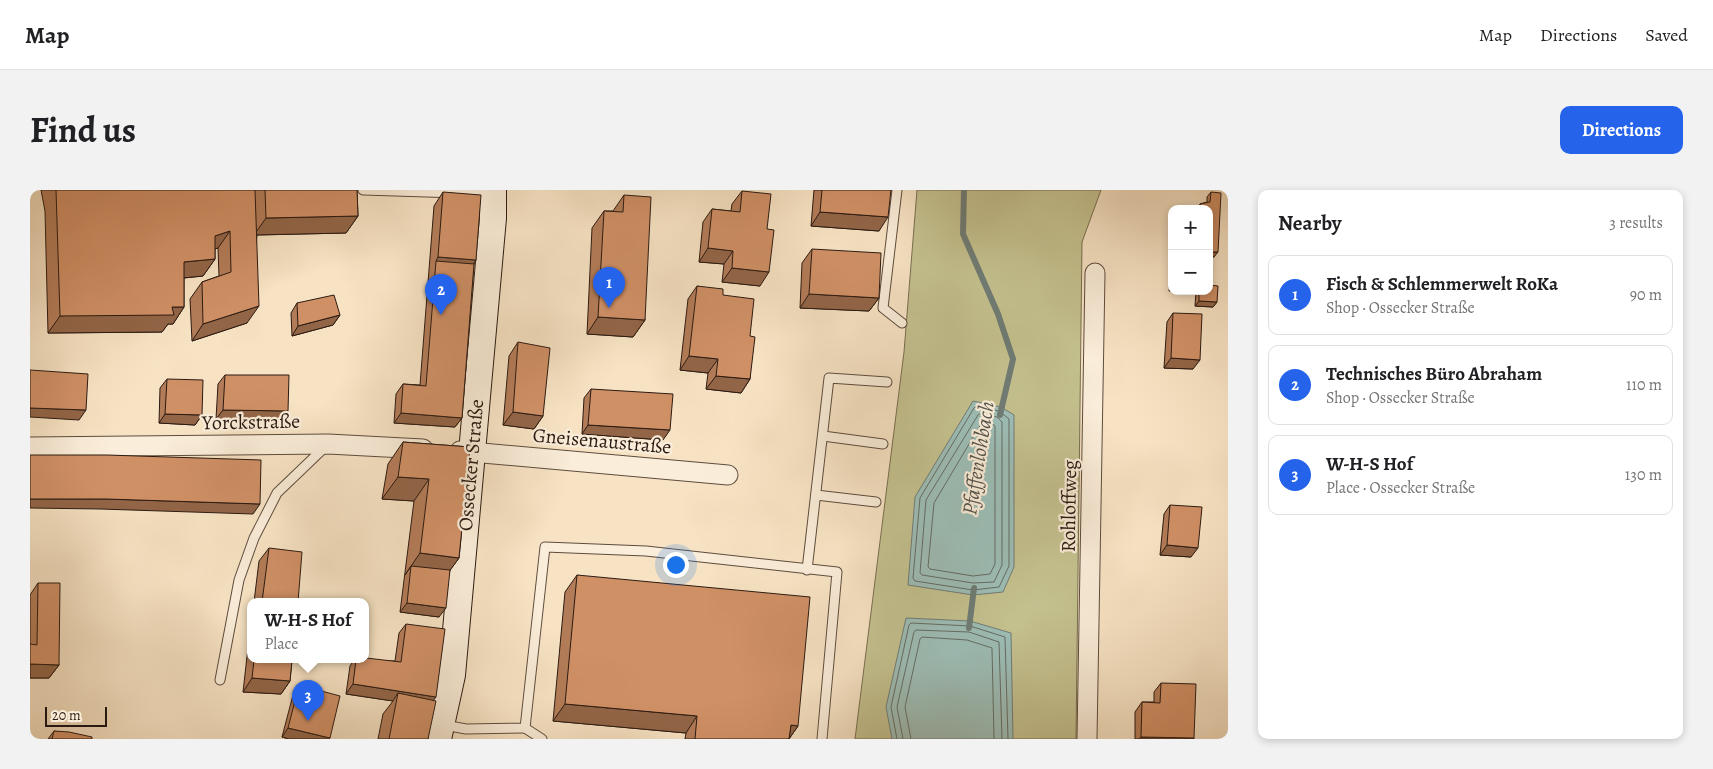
<!DOCTYPE html>
<html lang="en">
<head>
<meta charset="utf-8">
<style>
	:root { --surface:#fff; --page:#f2f2f2; --text:#202124; --muted:#757577; --line:#e0e0e0; --accent:#2563eb }
	body { margin:0; font-family:Alegreya,serif; background:var(--page); color:var(--text) }
	.controls { position:absolute; right:15px; top:15px; display:grid; overflow:hidden; border-radius:10px; box-shadow:0 2px 8px #0003 }
	.controls button { width:45px; height:45px; display:grid; place-items:center; padding:0; border:0; border-bottom:1px solid var(--line); background:var(--surface); color:var(--text); font:25px sans-serif }
	.scale { position:absolute; left:15px; bottom:12px; width:62px; box-sizing:border-box; padding-left:5px; border:2px solid #2b1a12; border-top:0; font-size:14px; line-height:18px; white-space:nowrap; color:#2b1a12; -webkit-text-stroke:4px #faedd9; paint-order:stroke }
	.you { position:absolute; left:645px; top:374px; width:18px; height:18px; margin:-12px; border:4px solid #fff; border-radius:50%; background:#1a73e8; box-shadow:0 0 0 8px #1a73e833 }
	.badge { display:grid; place-items:center; width:32px; height:32px; border-radius:50%; background:var(--accent); color:#fff; font-size:16px; font-weight:700 }
	.pin { position:absolute; translate:-50% -41px; filter:drop-shadow(0 1px 2px #0008) }
	.pin::after { content:''; position:absolute; top:26px; width:18px; height:15px; background:inherit; clip-path:polygon(0 0,100% 0,50% 100%) }
	.popup { position:absolute; left:217px; top:408px; width:122px; height:65px; box-sizing:border-box; display:grid; place-content:center; border-radius:10px; background:var(--surface); filter:drop-shadow(0 1px 4px #0005); font-size:16px; white-space:nowrap; color:var(--muted) }
	.popup b { font-size:19px; color:var(--text) }
	.popup::after { content:''; position:absolute; left:50%; top:100%; margin-left:-10px; border:10px solid transparent; border-top-color:var(--surface) }
	.list { margin:0; padding:0; list-style:none }
	h2 { display:flex; justify-content:space-between; align-items:center; height:65px; margin:0; padding:0 20px; font-size:21px }
	h2 small { font-size:16px; font-weight:400; color:var(--muted) }
	.list li { display:grid; grid-template-columns:32px 1fr auto; gap:15px; align-items:center; box-sizing:border-box; height:80px; margin:0 10px 10px; padding:0 10px; border:1px solid var(--line); border-radius:10px }
	.list b { display:block; font-size:19px; white-space:nowrap }
	.list p { margin:0; font-size:16px; white-space:nowrap; color:var(--muted) }
	.list em { font-size:16px; font-style:normal; color:var(--muted) }
	.map { position:relative; flex:none; width:1198px; height:549px; overflow:hidden; border-radius:10px }
	header { display:flex; align-items:center; gap:30px; box-sizing:border-box; height:70px; padding:0 25px; background:var(--surface); border-bottom:1px solid var(--line) }
	header strong { font-size:24px }
	nav { display:flex; gap:28px; margin-inline-start:auto; font-size:18px }
	.intro { display:flex; align-items:center; justify-content:space-between; box-sizing:border-box; height:120px; padding:0 30px }
	h1 { margin:0; font-size:35px }
	.button { padding:12px 22px; border-radius:10px; background:var(--accent); color:#fff; font-size:18px; font-weight:700 }
	main { display:flex; gap:30px; padding:0 30px }
	aside { flex:1; background:var(--surface); border-radius:10px; box-shadow:0 2px 8px #0003 }
	.map>svg:first-child { display:block }
	.green { fill:#c4c18f; stroke:#786e50 }
	.water { fill:#9dbeb7; stroke:#6f7c75 }
	.lines { fill:none; stroke-linecap:round; stroke-linejoin:round }
	.shore { stroke:#646c64; stroke-width:1 }
	.stream { stroke:#6f7c75; stroke-width:6 }
	.lane-casing { stroke:#5e4c3e; stroke-width:11 }
	.street-casing { stroke:#5e4c3e; stroke-width:21 }
	.secondary-casing { stroke:#2b1a12; stroke-width:28 }
	.lane { stroke:#faedd9; stroke-width:9 }
	.street { stroke:#faedd9; stroke-width:19 }
	.secondary { stroke:#faedd9; stroke-width:26 }
	.wall { fill:#b37c58; stroke:#2b1a12 }
	.shaded-wall { fill:#926547; stroke:#2b1a12 }
	.building { fill:#d09066; stroke:#2b1a12 }
	.labels { text-anchor:middle; dominant-baseline:central; stroke-width:4.5; stroke-linejoin:round; paint-order:stroke }
	.street-label { font-size:20px; fill:#2b1a12; stroke:#faedd9 }
	.water-label { font-size:21px; font-style:italic; fill:#53534c; stroke:#faedd9 }
</style>
</head>
<body>
<header>
<strong>Map</strong>
<nav><a>Map</a><a>Directions</a><a>Saved</a></nav>
</header>
<div class="intro"><h1>Find us</h1><a class="button">Directions</a></div>
<main>
<div class="map">
<svg width="1198" height="549" viewBox="0 0 1198 549">
	<rect width="100%" height="100%" fill="#f7e3c4"/>
	<filter id="stains"><feTurbulence type="fractalNoise" baseFrequency=".004" numOctaves="4"/><feColorMatrix values="0 0 0 0 .2 0 0 0 0 .09 0 0 0 0 .02 0 0 0 .5 -.17"/></filter>
	<radialGradient id="worn" r=".72"><stop offset=".6" stop-color="#630" stop-opacity="0"/><stop offset="1" stop-color="#630" stop-opacity=".3"/></radialGradient>
	<polygon class="green" points="887,0 1071,0 1052,52 1046,549 825,549 874,162"/>
	<g class="water">
		<polygon points="943,211 971,217 984,225 984,377 973,402 943,405 878,395 885,307"/>
		<polygon points="876,428 940,431 981,443 983,549 862,549 856,517"/>
	</g>
	<g class="lines">
		<g class="shore">
			<polygon points="947,217 969,221 979,229 979,376 969,397 943,400 885,391 883,388 890,308 944,218"/>
			<polygon points="950,224 967,227 972,232 972,375 964,392 943,393 892,385 890,383 896,310 948,225"/>
			<polygon points="954,232 963,234 965,236 965,374 960,384 943,386 900,379 898,377 904,313 951,234"/>
			<polyline points="867,549 861,517 879,435 881,433 940,436 975,447 978,549"/>
			<polyline points="873,549 867,517 884,442 886,440 939,442 969,452 972,549"/>
			<polyline points="881,549 875,517 890,449 892,447 937,450 962,458 964,549"/>
		</g>
		<g class="stream">
			<polyline points="934,0 933,44 968,124 983,169 970,225"/>
			<polyline points="939,438 944,398"/>
		</g>
		<g class="lane-casing">
			<g id="lane">
				<polyline points="333,0 460,4"/>
				<polyline points="867,0 853,118 872,133"/>
				<polyline points="793,246 853,254"/>
				<polyline points="786,305 846,312"/>
				<polyline points="777,380 799,188 857,192"/>
				<polyline points="190,490 209,390 224,348 247,303 296,256"/>
				<polyline points="414,535 436,539 495,538 515,357 616,361 807,382 792,549"/>
				<polyline points="495,538 512,549"/>
			</g>
		</g>
		<g class="street-casing">
			<g id="street">
				<polyline points="0,257 298,254 393,259"/>
				<polyline points="430,261 698,285"/>
				<polyline points="1057,549 1065,83"/>
			</g>
		</g>
		<g class="secondary-casing">
			<polyline id="secondary" points="408,549 422,485 463,28 463,0"/>
		</g>
		<use href="#lane" class="lane"/>
		<use href="#street" class="street"/>
		<use href="#secondary" class="secondary"/>
	</g>
	<g class="wall">
		<polygon points="11,0 327,0 328,26 316,43 227,45 217,133 162,151 160,109 172,92 189,86 188,58 185,59 185,69 173,86 154,88 154,117 143,134 138,134 132,142 18,143 15,21"/>
		<polygon points="784,0 861,0 849,41 781,36"/>
		<polygon points="712,1 730,96 692,92 694,74 669,72 673,32 682,19 701,21 702,14"/>
		<polygon points="413,2 446,70 444,74 432,228 425,237 364,233 366,204 373,194 390,195 404,16"/>
		<polygon points="1181,2 1184,67 1179,67 1179,19 1167,19 1170,14 1177,12 1177,7"/>
		<polygon points="594,5 615,130 603,147 557,144 562,38 574,21 583,21"/>
		<polygon points="782,59 849,108 839,121 770,118 772,73"/>
		<polygon points="1142,67 1142,101 1139,101"/>
		<polygon points="667,96 693,105 720,146 720,189 711,203 676,199 678,183 650,180 658,109"/>
		<polygon points="1166,101 1179,101 1187,112 1183,117 1165,116"/>
		<polygon points="267,113 310,125 303,135 262,146 261,123"/>
		<polygon points="1143,123 1163,179 1134,178 1137,132"/>
		<polygon points="488,152 513,226 504,239 473,235 479,166"/>
		<polygon points="195,185 252,230 186,229 188,194"/>
		<polygon points="137,189 172,225 165,235 129,233 130,198"/>
		<polygon points="561,199 633,250 552,244 554,208"/>
		<polygon points="373,252 440,257 429,368 420,380 409,427 370,422 384,311 352,309 358,274"/>
		<polygon points="1140,315 1161,367 1130,365 1134,324"/>
		<polygon points="239,358 268,412 224,412 229,371"/>
		<polygon points="547,385 768,536 759,549 655,549 656,543 523,531 535,402"/>
		<polygon points="8,393 29,475 19,488 0,488 0,405"/>
		<polygon points="376,434 403,510 398,549 348,549 353,524 363,511 316,504 320,476 324,470 365,471 369,443"/>
		<polygon points="220,440 220,470 262,470 260,491 251,504 213,502"/>
		<polygon points="1131,493 1164,549 1105,549 1105,522 1112,512 1124,512 1124,502"/>
		<polygon points="269,495 300,548 299,549 259,549 252,547 263,505"/>
		<polygon points="24,541 62,549 18,549"/>
	</g>
	<g class="shaded-wall">
		<polygon points="790,22 858,27 849,41 781,36"/>
		<polygon points="328,26 316,43 224,45 236,28"/>
		<polygon points="200,41 188,58 173,63 185,46"/>
		<polygon points="678,58 703,61 694,74 669,72"/>
		<polygon points="1179,62 1188,62 1184,67 1179,67"/>
		<polygon points="408,67 446,70 437,84 406,71"/>
		<polygon points="185,69 173,86 142,89 154,72"/>
		<polygon points="702,78 739,82 730,96 692,92"/>
		<polygon points="1149,101 1165,101 1165,102"/>
		<polygon points="779,104 849,108 839,121 770,118"/>
		<polygon points="1169,111 1187,112 1183,117 1165,116"/>
		<polygon points="229,116 217,133 162,151 173,134"/>
		<polygon points="142,117 154,117 143,134 138,134 132,142 18,143 30,126"/>
		<polygon points="310,125 303,135 262,146 268,136"/>
		<polygon points="568,127 615,130 603,147 557,144"/>
		<polygon points="659,166 688,169 678,183 650,180"/>
		<polygon points="1141,168 1170,170 1163,179 1134,178"/>
		<polygon points="686,186 720,189 711,203 676,199"/>
		<polygon points="0,218 56,220 49,230 0,227"/>
		<polygon points="193,220 258,221 252,230 186,229"/>
		<polygon points="483,222 513,226 504,239 473,235"/>
		<polygon points="371,223 432,228 425,237 364,233"/>
		<polygon points="135,224 172,225 165,235 129,233"/>
		<polygon points="558,235 640,240 633,250 552,244"/>
		<polygon points="368,287 399,289 384,311 352,309"/>
		<polygon points="0,309 76,309 230,314 223,324 70,319 0,318"/>
		<polygon points="1137,355 1168,358 1161,367 1130,365"/>
		<polygon points="390,363 429,368 413,390 381,376 375,385"/>
		<polygon points="377,413 416,418 409,427 370,422"/>
		<polygon points="0,474 29,475 19,488 0,488"/>
		<polygon points="222,488 260,491 251,504 213,502"/>
		<polygon points="323,494 406,507 399,516 368,503 363,511 316,504"/>
		<polygon points="535,514 667,526 656,543 523,531"/>
		<polygon points="761,535 768,536 759,549"/>
		<polygon points="258,538 300,548 299,549 259,549 252,547"/>
		<polygon points="1111,547 1164,548 1164,549 1109,549"/>
	</g>
	<g class="building">
		<polygon points="26,0 225,0 229,116 173,134 172,92 201,82 200,41 185,46 185,69 154,72 154,117 142,117 144,125 30,126"/>
		<polygon points="235,0 327,0 328,26 236,28"/>
		<polygon points="792,0 861,0 858,27 790,22"/>
		<polygon points="712,1 741,4 737,39 744,40 739,82 702,78 703,61 678,58 682,19 710,22"/>
		<polygon points="413,2 451,5 446,70 408,67"/>
		<polygon points="1181,2 1191,3 1188,62 1179,62 1179,19 1170,19 1170,14 1180,12"/>
		<polygon points="594,5 621,7 615,130 568,127 574,21 593,22"/>
		<polygon points="782,59 851,63 849,108 779,104"/>
		<polygon points="406,71 444,74 432,228 371,223 373,194 396,196"/>
		<polygon points="1179,95 1188,96 1187,112 1169,111 1169,101 1179,101"/>
		<polygon points="667,96 693,99 693,105 724,109 720,146 725,147 720,189 686,186 688,169 659,166"/>
		<polygon points="304,105 310,125 268,136 267,113"/>
		<polygon points="1143,123 1172,124 1170,170 1141,168"/>
		<polygon points="488,152 520,158 513,226 483,222"/>
		<polygon points="0,180 58,184 56,220 0,218"/>
		<polygon points="195,185 259,185 258,221 193,220"/>
		<polygon points="137,189 173,190 172,225 135,224"/>
		<polygon points="561,199 643,204 640,240 558,235"/>
		<polygon points="373,252 440,257 429,368 390,363 399,289 368,287"/>
		<polygon points="0,265 77,265 231,270 230,314 76,309 0,309"/>
		<polygon points="1140,315 1172,317 1168,358 1137,355"/>
		<polygon points="239,358 272,362 268,412 232,412"/>
		<polygon points="381,376 420,380 416,418 377,413"/>
		<polygon points="547,385 780,407 768,536 761,535 759,549 665,549 667,526 535,514"/>
		<polygon points="8,393 30,393 29,475 0,474 0,454 7,455"/>
		<polygon points="376,434 415,439 406,507 323,494 326,470 336,470 336,468 371,472"/>
		<polygon points="224,470 262,470 260,491 222,488"/>
		<polygon points="1131,493 1166,494 1164,548 1111,547 1112,512 1130,513"/>
		<polygon points="269,495 310,506 300,548 258,538"/>
		<polygon points="368,503 406,511 398,549 359,549"/>
		<polygon points="24,541 39,542 62,547 62,549 22,549"/>
	</g>
	<g class="labels">
		<g class="street-label">
			<text transform="translate(221 232) rotate(-1)">Yorckstraße</text>
			<text transform="translate(572 251) rotate(5)">Gneisenaustraße</text>
			<text transform="translate(441 275) rotate(-85)">Ossecker Straße</text>
			<text transform="translate(1039 316) rotate(-89)">Rohloffweg</text>
		</g>
		<g class="water-label">
			<text transform="translate(948 268) rotate(-81)">Pfaffenlohbach</text>
		</g>
	</g>
	<rect width="100%" height="100%" filter="url(#stains)"/>
	<rect width="100%" height="100%" fill="url(#worn)"/>
</svg>
<div class="controls">
<button>+</button>
<button>−</button>
</div>
<div class="scale">20 m</div>
<div class="you"></div>
<div class="pin badge" style="left:579px;top:118px">1</div>
<div class="pin badge" style="left:411px;top:125px">2</div>
<div class="pin badge" style="left:278px;top:531px">3</div>
<div class="popup"><b>W-H-S Hof</b>Place</div>
</div>
<aside>
<h2>Nearby<small>3 results</small></h2>
<ul class="list">
<li><span class="badge">1</span><div><b>Fisch &amp; Schlemmerwelt RoKa</b><p>Shop · Ossecker Straße</p></div><em>90 m</em></li>
<li><span class="badge">2</span><div><b>Technisches Büro Abraham</b><p>Shop · Ossecker Straße</p></div><em>110 m</em></li>
<li><span class="badge">3</span><div><b>W-H-S Hof</b><p>Place · Ossecker Straße</p></div><em>130 m</em></li>
</ul>
</aside>
</main>
</body>
</html>
